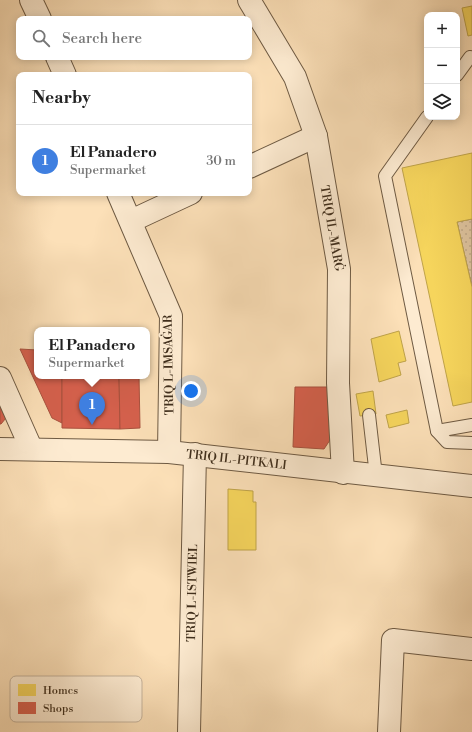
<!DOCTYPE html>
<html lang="en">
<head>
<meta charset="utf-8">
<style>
	:root { --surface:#fff; --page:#f2f2f2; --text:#222; --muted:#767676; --line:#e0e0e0; --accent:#111827 }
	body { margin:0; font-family:"Libre Bodoni",serif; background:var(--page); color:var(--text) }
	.controls { position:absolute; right:12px; top:12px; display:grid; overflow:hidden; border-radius:8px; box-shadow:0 2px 10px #0003 }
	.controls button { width:36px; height:36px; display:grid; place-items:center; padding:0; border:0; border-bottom:1px solid var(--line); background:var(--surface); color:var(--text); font:20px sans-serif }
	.you { position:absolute; left:191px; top:391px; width:14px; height:14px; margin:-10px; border:3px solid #fff; border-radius:50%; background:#1a73e8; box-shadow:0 0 0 6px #1a73e833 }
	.badge { display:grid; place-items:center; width:26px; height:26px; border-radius:50%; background:var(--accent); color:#fff; font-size:13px; font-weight:700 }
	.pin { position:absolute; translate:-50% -33px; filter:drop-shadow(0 1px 2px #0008) }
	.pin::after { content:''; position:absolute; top:21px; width:14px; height:12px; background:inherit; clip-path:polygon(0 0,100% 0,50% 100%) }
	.popup { position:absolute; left:34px; top:327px; width:116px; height:52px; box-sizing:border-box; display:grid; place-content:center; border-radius:8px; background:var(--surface); filter:drop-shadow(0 1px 3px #0005); font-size:13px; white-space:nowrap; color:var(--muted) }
	.popup b { font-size:15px; color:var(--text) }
	.popup::after { content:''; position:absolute; left:50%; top:100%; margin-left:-8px; border:8px solid transparent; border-top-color:var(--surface) }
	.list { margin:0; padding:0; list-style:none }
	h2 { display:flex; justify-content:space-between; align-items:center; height:52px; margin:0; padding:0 16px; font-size:17px }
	h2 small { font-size:13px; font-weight:400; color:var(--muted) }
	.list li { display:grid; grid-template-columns:26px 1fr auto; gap:12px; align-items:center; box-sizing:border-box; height:72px; padding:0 16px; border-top:1px solid var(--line) }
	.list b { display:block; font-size:15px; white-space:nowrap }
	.list p { margin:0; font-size:13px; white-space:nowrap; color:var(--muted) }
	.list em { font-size:13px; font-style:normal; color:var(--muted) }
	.icon { flex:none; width:22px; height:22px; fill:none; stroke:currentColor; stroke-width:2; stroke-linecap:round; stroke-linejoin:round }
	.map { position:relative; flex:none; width:472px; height:732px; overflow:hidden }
	.search { position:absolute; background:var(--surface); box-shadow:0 2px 10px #0003; left:16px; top:16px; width:236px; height:44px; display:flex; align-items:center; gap:10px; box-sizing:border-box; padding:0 14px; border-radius:8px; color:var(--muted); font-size:15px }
	.panel { position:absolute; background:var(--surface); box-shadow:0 2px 10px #0003; left:16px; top:72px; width:236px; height:124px; border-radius:8px }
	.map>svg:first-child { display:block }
	.grass { fill:url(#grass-dots); stroke:#8e785c }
	.homes { fill:#f6d55c; stroke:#bfa349 }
	.shops { fill:#d6604d; stroke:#a9513e }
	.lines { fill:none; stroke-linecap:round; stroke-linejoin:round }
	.service-casing { stroke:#6e5a43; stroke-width:14 }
	.minor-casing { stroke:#6e5a43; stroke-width:24 }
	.tertiary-casing { stroke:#6e5a43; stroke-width:24 }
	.service { stroke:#fdebd1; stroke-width:12 }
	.minor { stroke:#fdebd1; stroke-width:22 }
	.tertiary { stroke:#fdebd1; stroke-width:22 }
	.labels { text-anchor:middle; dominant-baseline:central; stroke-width:4; stroke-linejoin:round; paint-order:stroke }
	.street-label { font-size:12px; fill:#3f2e1c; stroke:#fdebd1 }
	.key { fill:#fdebd1; stroke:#c4b29b; stroke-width:1 }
	.key-label { font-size:11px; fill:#3f2e1c }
</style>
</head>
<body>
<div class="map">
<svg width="472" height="732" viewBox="0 0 472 732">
	<defs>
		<pattern id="grass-dots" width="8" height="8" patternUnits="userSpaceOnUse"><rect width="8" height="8" fill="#dcc29d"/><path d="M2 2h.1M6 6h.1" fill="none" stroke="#bea787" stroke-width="1.8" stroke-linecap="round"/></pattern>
	</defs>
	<rect width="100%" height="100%" fill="#fce0b8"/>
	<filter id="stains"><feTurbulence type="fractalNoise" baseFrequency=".005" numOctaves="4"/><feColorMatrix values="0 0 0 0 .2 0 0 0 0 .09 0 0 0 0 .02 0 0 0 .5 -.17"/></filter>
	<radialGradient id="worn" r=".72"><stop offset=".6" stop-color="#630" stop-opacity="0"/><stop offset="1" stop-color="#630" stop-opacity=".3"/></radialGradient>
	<polygon class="grass" points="472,219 472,287 457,222"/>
	<g class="homes">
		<polygon points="472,6 472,35 468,36 462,8"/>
		<polygon points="472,153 472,219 457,222 472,287 472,402 453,406 402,168"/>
		<polygon points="399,331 406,361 398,363 401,375 379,382 371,339"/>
		<polygon points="373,391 376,414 360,416 356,394"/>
		<polygon points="407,410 409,423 389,428 386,415"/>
		<polygon points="228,489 253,491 253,502 256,502 256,550 228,550"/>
	</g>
	<g class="shops">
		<polygon points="20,349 37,350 37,376 62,376 62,423 52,418"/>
		<polygon points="62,376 119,376 120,429 62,428"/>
		<polygon points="119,376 139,376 140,428 120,429"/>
		<polygon points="295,387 330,387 330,440 324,449 293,447"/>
		<polygon points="0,404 6,418 1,424 0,424"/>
	</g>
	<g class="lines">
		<g class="service-casing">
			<g id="service">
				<polyline points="457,75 470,57"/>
				<polyline points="427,117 385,176 437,431 447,442 472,443"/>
				<polyline points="369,415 376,476"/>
				<polyline points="437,431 472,425"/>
			</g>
		</g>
		<g class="minor-casing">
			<g id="minor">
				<polyline points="31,0 40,19"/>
				<path id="s1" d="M 249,0 L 295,77 L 316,136 L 339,269 L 338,383 L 343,473"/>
				<polyline points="57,57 65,75"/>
				<polyline points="249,167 316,136"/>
				<polyline points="118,193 171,316 169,452"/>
				<polyline points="131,221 191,193"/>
				<polyline points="0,378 31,448"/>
				<path id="s2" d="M 189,732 L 195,454"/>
				<polyline points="389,732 393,640 472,649"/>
			</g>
		</g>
		<g class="tertiary-casing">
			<g id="tertiary">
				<path id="s3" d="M 0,449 L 169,452 L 472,486"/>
			</g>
		</g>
		<use href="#service" class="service"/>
		<use href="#minor" class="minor"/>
		<use href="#tertiary" class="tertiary"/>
	</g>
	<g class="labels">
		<g class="street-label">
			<text stroke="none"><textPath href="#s1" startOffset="246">TRIQ IL-MARĠ</textPath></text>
			<text transform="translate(169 365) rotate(-91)">TRIQ L-IMSAĠAR</text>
			<text stroke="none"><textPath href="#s3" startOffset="237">TRIQ IL-PITKALI</textPath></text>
			<text stroke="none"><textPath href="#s2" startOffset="139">TRIQ L-ISTWIEL</textPath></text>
		</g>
	</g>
	<rect x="10" y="676" width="132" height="46" rx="6" class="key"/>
	<rect x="18" y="684" width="18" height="12" fill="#f6d55c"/>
	<rect x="18" y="702" width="18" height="12" fill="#d6604d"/>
	<g class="key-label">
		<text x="43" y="694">Homes</text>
		<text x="43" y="712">Shops</text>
	</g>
	<rect width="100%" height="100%" filter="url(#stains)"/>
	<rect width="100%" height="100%" fill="url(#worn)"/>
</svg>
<div class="controls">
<button>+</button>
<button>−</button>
<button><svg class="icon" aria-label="layers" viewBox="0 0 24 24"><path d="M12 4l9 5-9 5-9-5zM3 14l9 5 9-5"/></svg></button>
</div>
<div class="you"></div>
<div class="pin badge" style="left:92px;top:425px;background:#3f7fe0">1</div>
<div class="popup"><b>El Panadero</b>Supermarket</div>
<div class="search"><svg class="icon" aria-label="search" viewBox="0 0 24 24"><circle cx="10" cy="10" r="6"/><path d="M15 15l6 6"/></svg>Search here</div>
<section class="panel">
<h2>Nearby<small></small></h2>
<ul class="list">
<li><span class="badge" style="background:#3f7fe0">1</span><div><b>El Panadero</b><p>Supermarket</p></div><em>30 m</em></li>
</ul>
</section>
</div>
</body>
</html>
